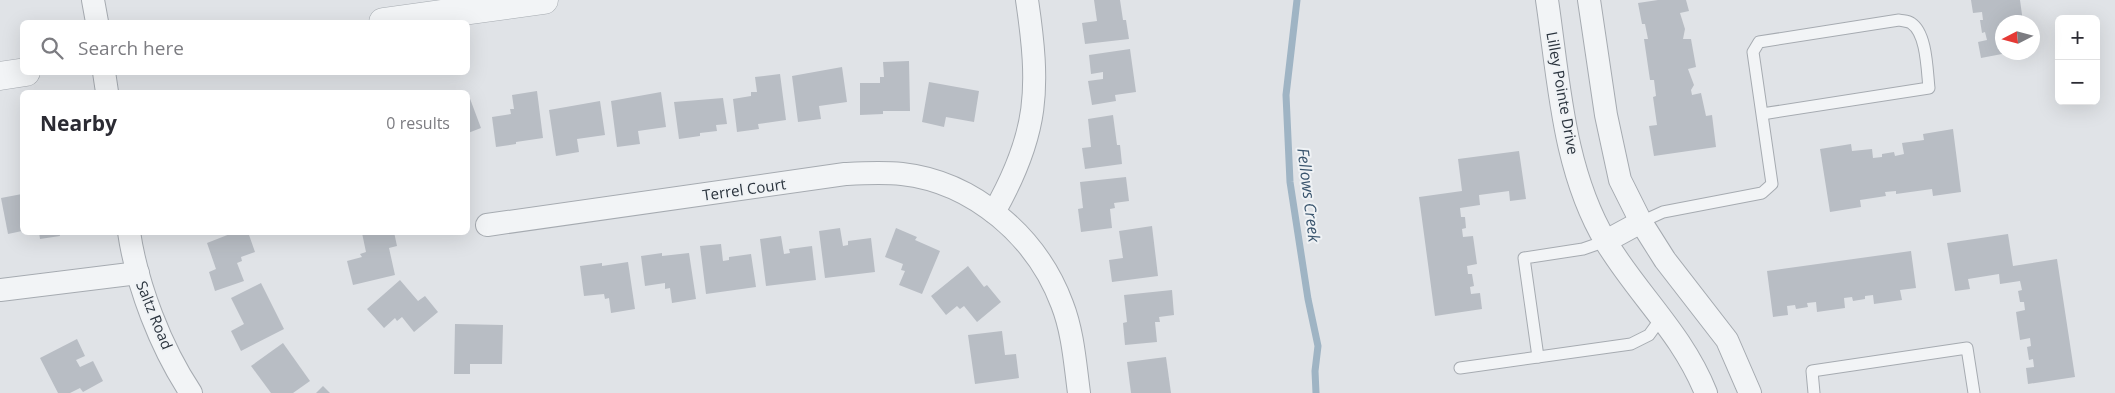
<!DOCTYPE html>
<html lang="en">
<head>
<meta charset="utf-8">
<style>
	:root { --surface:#fff; --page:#f2f2f3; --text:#2b2b33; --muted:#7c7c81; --line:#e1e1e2 }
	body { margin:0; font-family:"Open Sans",sans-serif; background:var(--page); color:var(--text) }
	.controls { position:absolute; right:15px; top:15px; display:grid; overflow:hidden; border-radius:8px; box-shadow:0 5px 20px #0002 }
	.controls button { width:45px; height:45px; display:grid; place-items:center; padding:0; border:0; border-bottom:1px solid var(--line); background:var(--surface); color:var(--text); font:25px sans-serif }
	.compass { position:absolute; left:1995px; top:15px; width:45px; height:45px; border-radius:50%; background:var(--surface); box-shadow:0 5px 20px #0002; rotate:264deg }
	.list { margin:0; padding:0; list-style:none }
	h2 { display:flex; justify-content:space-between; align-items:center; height:65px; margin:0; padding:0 20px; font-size:21px }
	h2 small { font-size:16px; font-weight:400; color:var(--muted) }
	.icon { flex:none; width:28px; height:28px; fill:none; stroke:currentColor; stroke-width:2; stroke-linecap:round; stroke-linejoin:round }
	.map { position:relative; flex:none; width:2115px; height:393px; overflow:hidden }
	.search { position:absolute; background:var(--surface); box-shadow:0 5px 20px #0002; left:20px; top:20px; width:450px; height:55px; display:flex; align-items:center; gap:12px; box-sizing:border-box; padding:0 18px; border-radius:8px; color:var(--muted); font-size:19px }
	.panel { position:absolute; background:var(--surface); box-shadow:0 5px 20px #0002; left:20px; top:90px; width:450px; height:145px; border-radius:8px }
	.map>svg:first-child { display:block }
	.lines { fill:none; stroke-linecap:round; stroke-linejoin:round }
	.stream { stroke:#9fb4c4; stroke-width:7 }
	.building { fill:#b8bdc4 }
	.service-casing { stroke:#a6abb1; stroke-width:13 }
	.minor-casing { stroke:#a6abb1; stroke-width:24 }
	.tertiary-casing { stroke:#a6abb1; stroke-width:29 }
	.service { stroke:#f2f4f6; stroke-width:11 }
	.minor { stroke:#f2f4f6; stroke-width:22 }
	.tertiary { stroke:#f2f4f6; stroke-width:28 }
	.labels { text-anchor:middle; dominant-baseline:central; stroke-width:4; stroke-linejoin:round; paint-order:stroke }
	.street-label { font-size:15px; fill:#2a333d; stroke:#eff2f5 }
	.water-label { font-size:16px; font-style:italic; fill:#39546d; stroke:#eff2f5 }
</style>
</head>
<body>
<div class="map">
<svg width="2115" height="393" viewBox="0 0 2115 393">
	<rect width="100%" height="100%" fill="#e0e3e7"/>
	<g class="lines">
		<polyline class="stream" points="1297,0 1286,95 1290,182 1308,299 1318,346 1315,371 1316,393"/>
	</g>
	<g class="building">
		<polygon points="1094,0 1120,0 1123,20 1126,20 1129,39 1085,44 1082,23 1097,21"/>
		<polygon points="1658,0 1686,0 1689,11 1680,13 1685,29 1683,39 1691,39 1696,67 1688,69 1694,85 1691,90 1692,95 1701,93 1706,116 1712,115 1716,147 1654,156 1649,126 1657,125 1653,97 1656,96 1654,80 1650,80 1644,39 1648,39 1645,24 1642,24 1638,3"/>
		<polygon points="1971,0 2020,0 2023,22 2002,22 2002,54 1981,58 1978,42 1987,40 1985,32 1982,33 1980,20 1983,20 1982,12 1973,13"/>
		<polygon points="1130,49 1136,92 1115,95 1116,101 1092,105 1088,81 1103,79 1103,72 1091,74 1089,55"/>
		<polygon points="909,61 910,111 883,111 883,114 860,115 860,83 880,83 880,77 884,77 883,62"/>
		<polygon points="842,67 847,102 819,106 821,119 798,122 792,76"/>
		<polygon points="780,74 786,120 758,124 759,129 737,132 733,99 751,96 751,92 757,92 755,77"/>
		<polygon points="929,82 979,91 974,122 946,117 944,127 922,122"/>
		<polygon points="537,91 543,138 516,142 516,144 496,147 492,117 511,114 510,109 514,109 512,95"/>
		<polygon points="661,92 666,127 638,131 640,144 617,147 611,101"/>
		<polygon points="469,96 481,128 468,133 468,97"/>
		<polygon points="723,98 727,124 716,125 717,131 700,133 700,136 679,139 674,102"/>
		<polygon points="600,101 605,135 577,139 579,152 556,156 549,110"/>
		<polygon points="1113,115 1117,145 1120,145 1122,164 1085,169 1082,148 1091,147 1088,119"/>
		<polygon points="1953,129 1961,192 1933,196 1932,189 1896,194 1896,191 1885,192 1886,196 1860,200 1861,207 1830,212 1820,149 1851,144 1852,151 1872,149 1873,158 1882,157 1882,154 1894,152 1895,156 1904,154 1902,143 1924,140 1923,134"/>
		<polygon points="1519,151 1526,199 1510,201 1509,191 1479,195 1480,205 1460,208 1461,217 1465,217 1466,228 1462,229 1463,237 1473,236 1477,264 1467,266 1468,274 1472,274 1474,286 1470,287 1471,294 1480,293 1482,309 1435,316 1419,197 1462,191 1458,159"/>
		<polygon points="1126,177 1129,201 1114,203 1115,208 1110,209 1112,228 1081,232 1078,209 1083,208 1080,182"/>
		<polygon points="22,194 22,231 8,234 1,198"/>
		<polygon points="1152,226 1158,276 1112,282 1109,260 1123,258 1119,231"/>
		<polygon points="840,228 843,246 848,245 848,241 871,238 875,272 825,278 819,231"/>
		<polygon points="896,228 917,237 915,240 940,251 922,294 899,285 905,271 901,270 903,264 885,257"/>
		<polygon points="39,232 59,232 60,236 40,239"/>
		<polygon points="235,232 248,232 255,252 241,257 242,261 237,263 244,281 215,291 209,272 216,269 207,243"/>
		<polygon points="394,232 397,246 389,248 395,275 353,285 347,261 362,257 360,254 366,252 362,233"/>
		<polygon points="2008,234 2013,266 2057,259 2075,377 2028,384 2026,368 2034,367 2033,359 2029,360 2027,347 2031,346 2030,338 2020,340 2016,312 2025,310 2024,302 2020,302 2018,291 2022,290 2020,281 2000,284 1999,274 1968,279 1970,289 1955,291 1947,243"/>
		<polygon points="781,236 784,254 790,253 789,249 812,246 816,280 766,286 760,239"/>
		<polygon points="721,244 723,261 729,260 729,257 751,254 756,287 706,294 700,246"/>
		<polygon points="1911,251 1916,288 1900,290 1902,300 1874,304 1873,295 1865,296 1865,299 1853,301 1852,297 1844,298 1845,308 1817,312 1816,302 1807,303 1808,307 1796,309 1795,305 1787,306 1788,315 1773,317 1767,271"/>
		<polygon points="662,253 662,256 689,253 696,299 672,303 670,288 665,289 665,283 645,286 641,256"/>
		<polygon points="628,262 635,309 611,313 609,298 605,299 604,294 584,296 580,266 602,263 602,266"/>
		<polygon points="968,266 984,287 987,285 1001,302 977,322 964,306 960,309 957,306 946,315 931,296"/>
		<polygon points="400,280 418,301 425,296 438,312 414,332 402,317 397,321 395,318 384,328 367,309"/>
		<polygon points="261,283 284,329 241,351 231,331 244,324 231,298"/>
		<polygon points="1172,290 1174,315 1159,317 1160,322 1155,322 1157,342 1125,345 1123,323 1127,322 1124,295"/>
		<polygon points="455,324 503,325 502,364 470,364 470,374 454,374"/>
		<polygon points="1002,331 1005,355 1016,354 1019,378 975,384 968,335"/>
		<polygon points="77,339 85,356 76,360 80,367 93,361 103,381 83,392 80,388 70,393 58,393 40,358"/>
		<polygon points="283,343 310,381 293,393 271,393 251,366"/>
		<polygon points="1166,357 1171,393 1131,393 1127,362"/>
		<polygon points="323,386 330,393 316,393"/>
	</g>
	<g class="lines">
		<g class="service-casing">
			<g id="service">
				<path d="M 1641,222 L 1663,212 L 1762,193 L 1772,184 L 1753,52 L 1759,42 L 1899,20 C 1903,21 1908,21 1911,23 C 1927,33 1927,71 1929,88 L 1762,114"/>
				<polyline points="1538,357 1524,258 1583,249 1606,241"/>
				<polyline points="1460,368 1631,344 1649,335 1662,317"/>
				<polyline points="1814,393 1812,371 1967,348 1974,393"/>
			</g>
		</g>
		<g class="minor-casing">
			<g id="minor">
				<polyline points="93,0 97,22"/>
				<path d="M 1547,0 C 1559,81 1563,170 1606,242 C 1638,295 1682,333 1706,393"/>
				<polyline points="1589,0 1606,115 1620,180 1641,222 1665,260 1727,340 1750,393"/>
				<polyline points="104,72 107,92"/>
				<path d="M 994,212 C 1039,133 1040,88 1027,0"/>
				<path d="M 487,225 L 845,174 C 865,173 883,172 902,174 C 974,182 1037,237 1062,304 C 1073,332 1075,363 1079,393"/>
				<path d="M 129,232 C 137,286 161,348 191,393"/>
				<polyline points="1606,241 1641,222"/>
				<polyline points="0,290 138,273"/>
			</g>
		</g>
		<g class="tertiary-casing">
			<g id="tertiary">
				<polyline points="383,22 544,0"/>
				<polyline points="0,76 26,72"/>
			</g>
		</g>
		<use href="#service" class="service"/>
		<use href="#minor" class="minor"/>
		<use href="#tertiary" class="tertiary"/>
	</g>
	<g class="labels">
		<g class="street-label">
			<text transform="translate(1563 93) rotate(80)">Lilley Pointe Drive</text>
			<text transform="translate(744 189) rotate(-8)">Terrel Court</text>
			<text transform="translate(155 315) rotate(68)">Saltz Road</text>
		</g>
		<g class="water-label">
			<text transform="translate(1309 195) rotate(83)">Fellows Creek</text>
		</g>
	</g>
</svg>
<div class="controls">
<button>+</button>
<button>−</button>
</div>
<svg class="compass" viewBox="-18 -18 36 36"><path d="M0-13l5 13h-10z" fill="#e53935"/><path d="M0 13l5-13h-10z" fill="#7c7c81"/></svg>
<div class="search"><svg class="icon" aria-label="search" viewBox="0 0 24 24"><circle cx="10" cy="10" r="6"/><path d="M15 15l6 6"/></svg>Search here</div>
<section class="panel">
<h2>Nearby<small>0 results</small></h2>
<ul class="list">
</ul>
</section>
</div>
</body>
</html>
